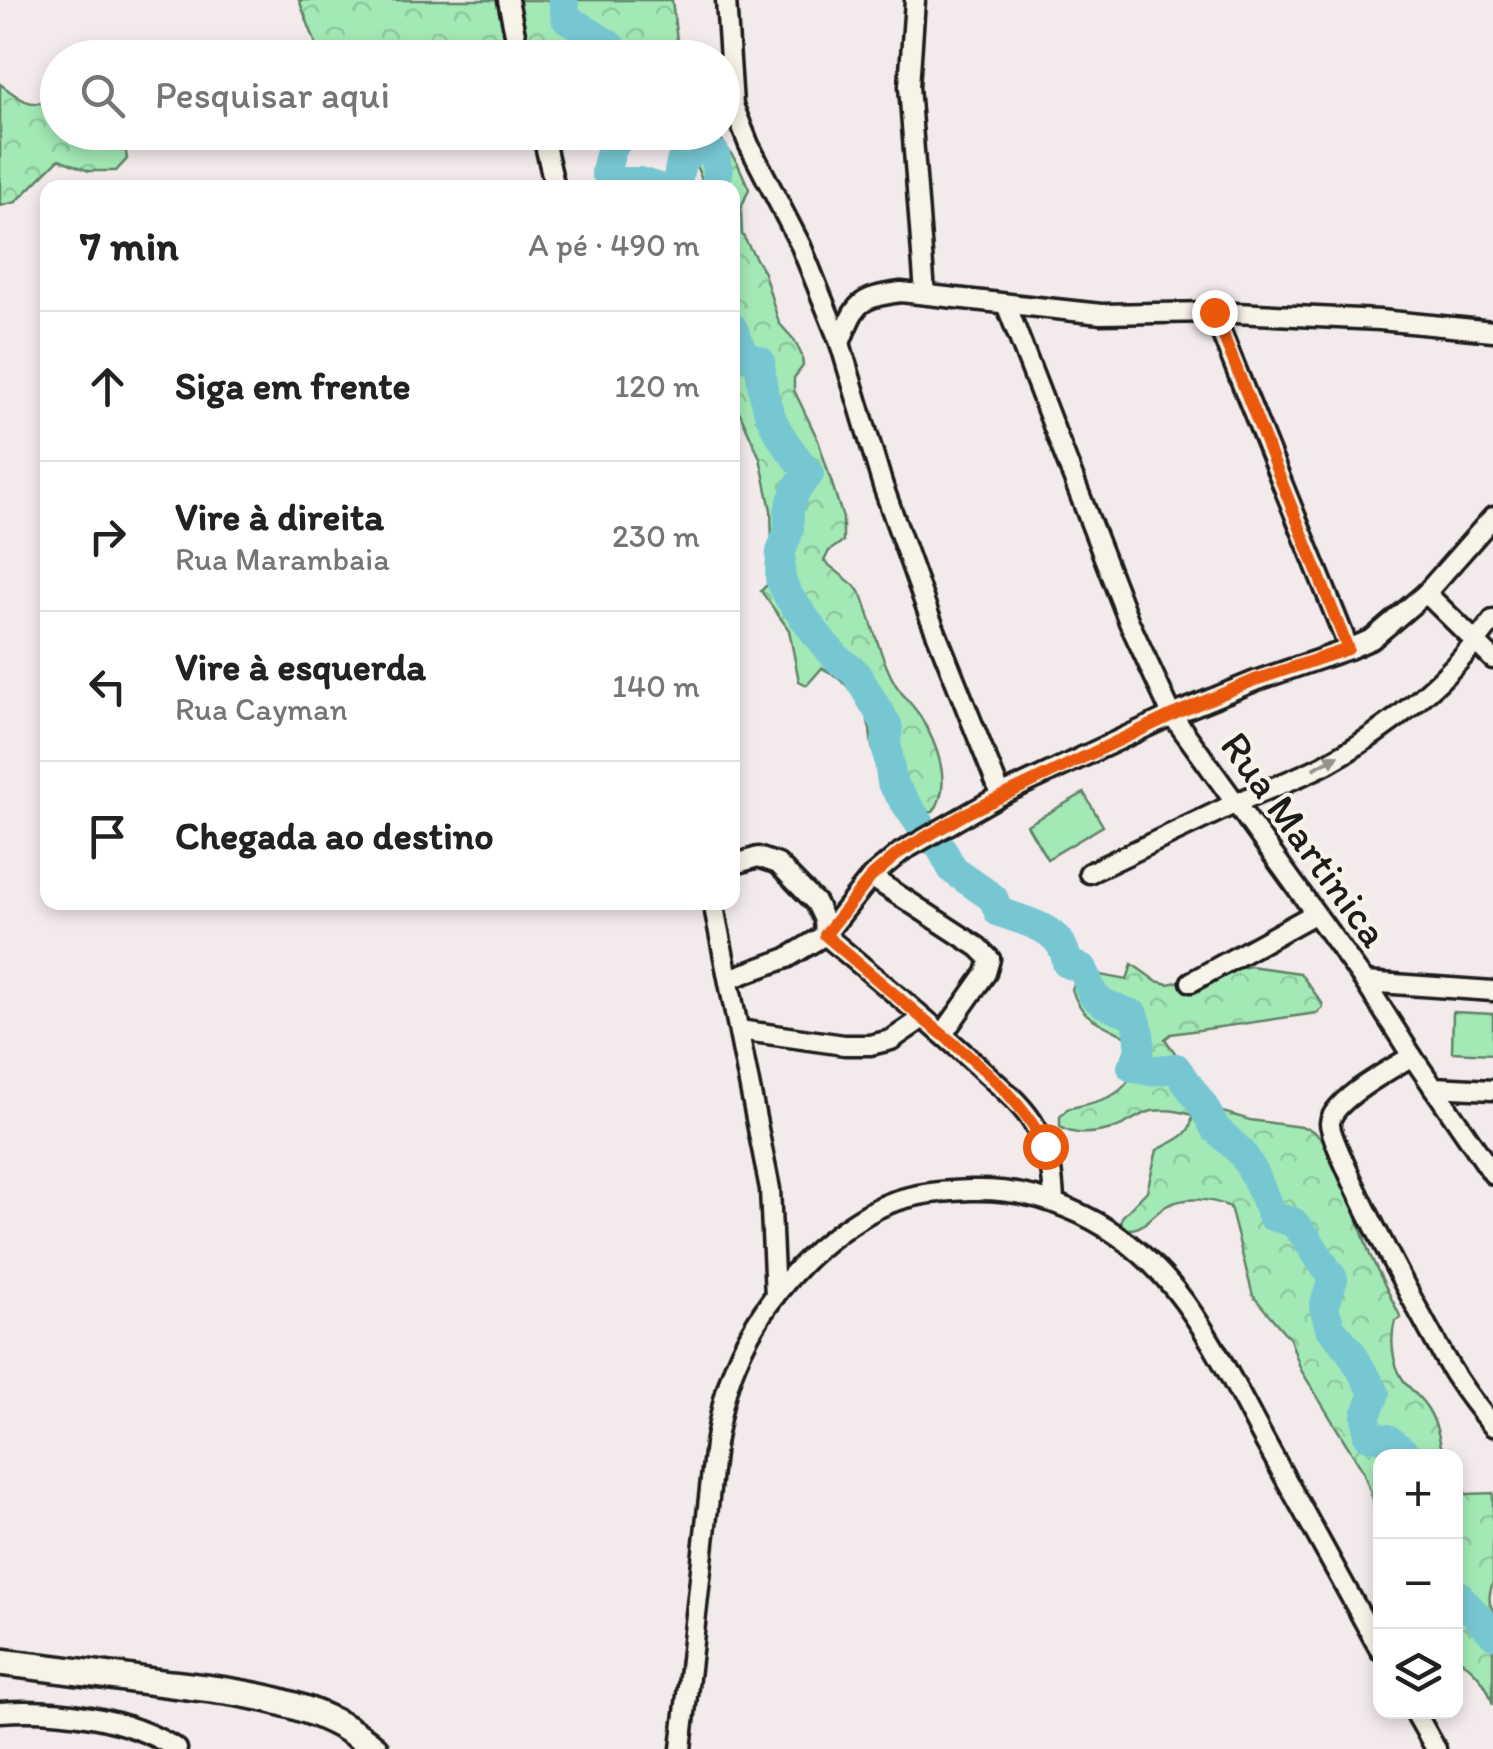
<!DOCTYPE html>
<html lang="pt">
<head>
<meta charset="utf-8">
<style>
	:root { --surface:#fff; --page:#f2f2f2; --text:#222; --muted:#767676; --line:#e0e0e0 }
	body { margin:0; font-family:Itim,sans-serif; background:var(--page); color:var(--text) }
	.controls { position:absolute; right:30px; bottom:30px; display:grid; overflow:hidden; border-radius:20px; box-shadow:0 5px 15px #0003 }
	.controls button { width:90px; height:90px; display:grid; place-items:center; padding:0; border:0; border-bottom:2px solid var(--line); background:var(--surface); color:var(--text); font:50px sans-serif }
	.stop { position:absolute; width:30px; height:30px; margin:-22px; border:8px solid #ea580c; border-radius:50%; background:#fff }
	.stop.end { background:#ea580c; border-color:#fff; box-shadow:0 2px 10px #0008 }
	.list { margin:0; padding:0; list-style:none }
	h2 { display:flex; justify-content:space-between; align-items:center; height:130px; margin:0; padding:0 40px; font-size:42px }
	h2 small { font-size:32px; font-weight:400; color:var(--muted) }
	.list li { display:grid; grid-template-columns:65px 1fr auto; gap:30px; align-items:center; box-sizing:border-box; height:150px; padding:0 40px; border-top:2px solid var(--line) }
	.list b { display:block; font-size:38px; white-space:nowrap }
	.list p { margin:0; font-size:32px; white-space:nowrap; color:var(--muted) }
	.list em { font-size:32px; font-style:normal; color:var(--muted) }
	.icon { flex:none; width:55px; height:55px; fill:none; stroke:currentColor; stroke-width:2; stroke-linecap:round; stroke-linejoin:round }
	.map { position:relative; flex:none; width:1493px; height:1749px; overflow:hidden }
	.search { position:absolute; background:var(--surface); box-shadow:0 5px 15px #0003; left:40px; top:40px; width:700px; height:110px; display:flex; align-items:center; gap:25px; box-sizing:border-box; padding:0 35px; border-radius:55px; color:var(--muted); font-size:38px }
	.panel { position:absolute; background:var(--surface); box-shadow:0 5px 15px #0003; left:40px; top:180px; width:700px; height:730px; border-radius:20px }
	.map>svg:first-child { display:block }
	.grass { fill:#a3e9b5; stroke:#608268; stroke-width:2.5 }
	.forest { fill:url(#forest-crowns); stroke:#608268; stroke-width:2.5 }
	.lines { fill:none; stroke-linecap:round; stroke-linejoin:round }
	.river { stroke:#77c7d3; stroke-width:30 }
	.minor-casing { stroke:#1c1c1c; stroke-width:25 }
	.secondary-casing { stroke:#1c1c1c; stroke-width:32 }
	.minor { stroke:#f7f3e8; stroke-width:18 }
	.secondary { stroke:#f7f3e8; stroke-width:25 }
	.oneway { fill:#94928c }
	.route { stroke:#ea580c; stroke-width:12 }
	.labels { text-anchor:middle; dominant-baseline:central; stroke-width:8; stroke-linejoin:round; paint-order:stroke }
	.street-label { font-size:42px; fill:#1c1c1c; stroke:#f7f3e8 }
</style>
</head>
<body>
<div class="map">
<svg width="1493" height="1749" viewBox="0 0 1493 1749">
	<defs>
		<pattern id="forest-crowns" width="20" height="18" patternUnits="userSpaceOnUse" patternTransform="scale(2.5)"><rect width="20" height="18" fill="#a3e9b5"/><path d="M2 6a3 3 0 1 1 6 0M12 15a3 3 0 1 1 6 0" fill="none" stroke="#8cc79b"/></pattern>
	</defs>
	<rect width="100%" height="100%" fill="#f3eaeb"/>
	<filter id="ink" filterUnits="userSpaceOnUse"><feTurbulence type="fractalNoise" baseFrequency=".01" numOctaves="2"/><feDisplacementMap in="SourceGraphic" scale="20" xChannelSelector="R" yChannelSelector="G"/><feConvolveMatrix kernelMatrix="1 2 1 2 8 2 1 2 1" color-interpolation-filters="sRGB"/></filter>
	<g filter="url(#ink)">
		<g class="grass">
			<polygon points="1084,793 1103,826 1047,859 1027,825"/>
			<polygon points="1453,1012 1493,1014 1493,1054 1452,1052"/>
		</g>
		<g class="forest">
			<polygon points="299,0 672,0 679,57 523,58 491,49 482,58 321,57"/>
			<polygon points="166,45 202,45 193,57 127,57 132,53"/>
			<path d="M 0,84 C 24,101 27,108 57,100 L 58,132 L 123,133 L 127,159 L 116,171 L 89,171 L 59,159 L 16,202 L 0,206 Z"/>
			<path d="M 681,133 L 717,133 L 738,164 L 749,189 L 741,208 L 742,234 L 764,273 L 779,323 L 795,341 L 802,356 L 803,366 L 794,378 L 794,390 L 818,440 L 843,518 L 843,541 L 829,551 L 824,561 L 855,586 L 863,597 C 872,623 879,653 892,678 C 898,692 912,703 920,716 C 936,742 954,784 933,812 L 913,814 C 896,796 884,776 874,753 C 871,745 871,738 870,729 C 865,703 846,679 822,668 L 807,685 L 799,681 L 789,630 L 761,591 L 773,579 L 771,510 L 760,458 L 733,398 L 732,188 L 692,187 L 702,179 Z"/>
			<path d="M 1132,964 L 1156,981 L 1168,984 L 1250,966 L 1300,973 L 1322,1003 L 1323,1008 L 1317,1013 L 1171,1034 L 1165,1039 L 1216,1110 L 1250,1120 L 1308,1128 L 1325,1140 L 1341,1172 L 1370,1255 L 1401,1318 L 1395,1321 C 1390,1338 1392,1362 1402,1378 C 1409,1389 1421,1397 1428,1409 C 1437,1424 1440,1440 1443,1456 L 1380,1456 L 1380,1540 L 1373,1499 L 1363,1471 L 1301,1370 L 1290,1339 L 1253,1296 L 1230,1207 C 1212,1199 1187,1196 1168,1205 C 1151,1214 1141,1236 1121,1227 L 1122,1217 L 1147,1191 L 1157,1150 C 1173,1141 1193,1136 1192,1115 C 1178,1110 1166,1109 1152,1111 C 1139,1114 1127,1124 1115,1128 C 1098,1133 1075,1137 1060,1127 L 1060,1117 L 1067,1109 C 1096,1102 1126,1099 1135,1066 C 1137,1058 1138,1050 1134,1043 C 1130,1038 1126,1037 1121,1034 C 1096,1021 1080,1017 1072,989 L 1078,976 L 1090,973 L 1127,980 Z"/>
			<path d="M 1456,1486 L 1467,1494 L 1493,1493 L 1493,1582 C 1490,1591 1487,1602 1493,1610 L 1493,1705 C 1488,1685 1474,1667 1456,1658 Z"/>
		</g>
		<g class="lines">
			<g class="river">
				<polyline points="563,0 566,18 608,44 624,58"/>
				<path d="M 625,132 C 612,143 609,156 606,172 L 617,182 L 640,182 L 659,188"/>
				<polyline points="676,188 681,162 697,146 715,154 718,172 715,188"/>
				<path d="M 732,327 L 745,356 L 760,361 C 762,413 777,435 809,474 L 796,489 L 789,511 L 789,529 L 781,552 L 780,579 L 789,597 L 823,643 L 839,660 L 855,672 L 888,727 L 886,742 L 892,783 L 922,827 L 941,848 L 953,870 L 993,898 L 999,912 C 1026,922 1064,928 1067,963 L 1083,969 L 1093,995 L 1105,1004 L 1134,1015 C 1141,1032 1143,1052 1132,1067 L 1149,1071 L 1176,1068 L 1202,1104 L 1215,1128 L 1242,1153 L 1255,1175 L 1272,1216 L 1293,1222 L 1305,1236 L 1333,1279 L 1324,1307 L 1330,1327 L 1350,1351 L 1375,1393 L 1366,1416 L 1368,1436 L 1388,1439 L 1408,1456"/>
				<polyline points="1456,1593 1493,1634"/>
			</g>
			<g class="minor-casing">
				<g id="minor">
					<polyline points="508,0 520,58"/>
					<polyline points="726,0 733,105 749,145 801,246 840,343 883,486 929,615 1001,795"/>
					<polyline points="915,0 909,86 925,293"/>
					<polyline points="542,132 555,188"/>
					<polyline points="1006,304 1129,622 1172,715 1365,982 1412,1056 1493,1174"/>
					<polyline points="1213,312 1349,649"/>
					<path d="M 840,343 C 856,303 857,298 901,292 L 1101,314 L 1213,312 L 1380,320 L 1493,331"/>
					<polyline points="1426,593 1493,659"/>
					<path d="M 732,865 L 758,857 L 778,864 L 816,903 L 824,920 L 825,935 C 876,978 929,1021 978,1066 C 998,1085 1023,1104 1036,1128 C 1050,1152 1053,1175 1054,1202"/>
					<path d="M 1089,873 C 1137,850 1186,827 1234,804 C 1264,790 1297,779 1326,764 C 1390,729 1450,679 1493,620"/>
					<polyline points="871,877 978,947 990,959 986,973 943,1034"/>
					<polyline points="713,902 770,1189 775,1296"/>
					<polyline points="729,979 787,958 825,935 871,877 901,852 1001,795 1172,715 1255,681 1349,649 1372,639 1426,593 1493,517"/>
					<polyline points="1191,982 1314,914"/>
					<polyline points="1365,982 1493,991"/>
					<polyline points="739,1030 844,1045 870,1045 891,1040 923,1018"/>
					<path d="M 1412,1056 C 1392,1069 1333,1099 1330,1123 C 1328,1144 1437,1349 1456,1377 C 1467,1394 1480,1411 1493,1426"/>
					<polyline points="1433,1087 1493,1090"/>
					<path d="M 0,1712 C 58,1708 127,1717 177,1749"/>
					<polyline points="1415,1712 1436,1749"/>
					<path d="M 681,1749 L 715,1444 C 720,1417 725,1389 736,1363 C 762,1300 810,1247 869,1213 C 899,1195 936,1191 971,1190 C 1003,1189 1037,1195 1067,1208 C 1176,1252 1214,1349 1267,1445 C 1305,1513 1342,1582 1380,1650"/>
				</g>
			</g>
			<g class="secondary-casing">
				<path id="secondary" d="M 0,1662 C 49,1668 98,1674 147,1681 C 224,1691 313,1695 375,1749"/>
			</g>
			<use href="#minor" class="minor"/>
			<use href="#secondary" class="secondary"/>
		</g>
		<defs><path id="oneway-solid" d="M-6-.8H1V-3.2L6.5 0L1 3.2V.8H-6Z" transform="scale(2.5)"/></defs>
		<use class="oneway" href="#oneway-solid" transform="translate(1326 762) rotate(-28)"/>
	</g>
	<g class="lines" filter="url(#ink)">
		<path class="route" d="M 1045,1146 C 1020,1094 965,1053 921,1017 C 889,990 857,962 825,935 L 871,877 L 900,852 L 967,813 L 1172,715 L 1255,680 L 1348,649 L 1214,312"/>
	</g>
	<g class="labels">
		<g class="street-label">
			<text transform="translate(1305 839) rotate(54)">Rua Martinica</text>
		</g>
	</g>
</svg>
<div class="controls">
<button>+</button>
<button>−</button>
<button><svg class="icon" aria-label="layers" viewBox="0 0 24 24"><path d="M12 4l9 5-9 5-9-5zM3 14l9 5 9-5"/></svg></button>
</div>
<div class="stop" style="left:1045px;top:1146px"></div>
<div class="stop end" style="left:1214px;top:312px"></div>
<div class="search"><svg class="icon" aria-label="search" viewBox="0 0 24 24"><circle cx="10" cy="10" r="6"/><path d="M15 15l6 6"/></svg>Pesquisar aqui</div>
<section class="panel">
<h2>7 min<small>A pé · 490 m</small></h2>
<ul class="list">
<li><svg class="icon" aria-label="ahead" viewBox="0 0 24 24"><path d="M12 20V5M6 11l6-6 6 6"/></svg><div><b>Siga em frente</b></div><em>120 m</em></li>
<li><svg class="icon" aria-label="right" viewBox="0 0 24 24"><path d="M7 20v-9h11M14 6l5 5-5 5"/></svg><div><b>Vire à direita</b><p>Rua Marambaia</p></div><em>230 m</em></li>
<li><svg class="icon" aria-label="left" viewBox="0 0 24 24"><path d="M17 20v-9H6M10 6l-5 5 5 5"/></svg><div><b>Vire à esquerda</b><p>Rua Cayman</p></div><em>140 m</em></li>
<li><svg class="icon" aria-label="arrive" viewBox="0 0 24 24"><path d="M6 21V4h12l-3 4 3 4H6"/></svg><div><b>Chegada ao destino</b></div></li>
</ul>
</section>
</div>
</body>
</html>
